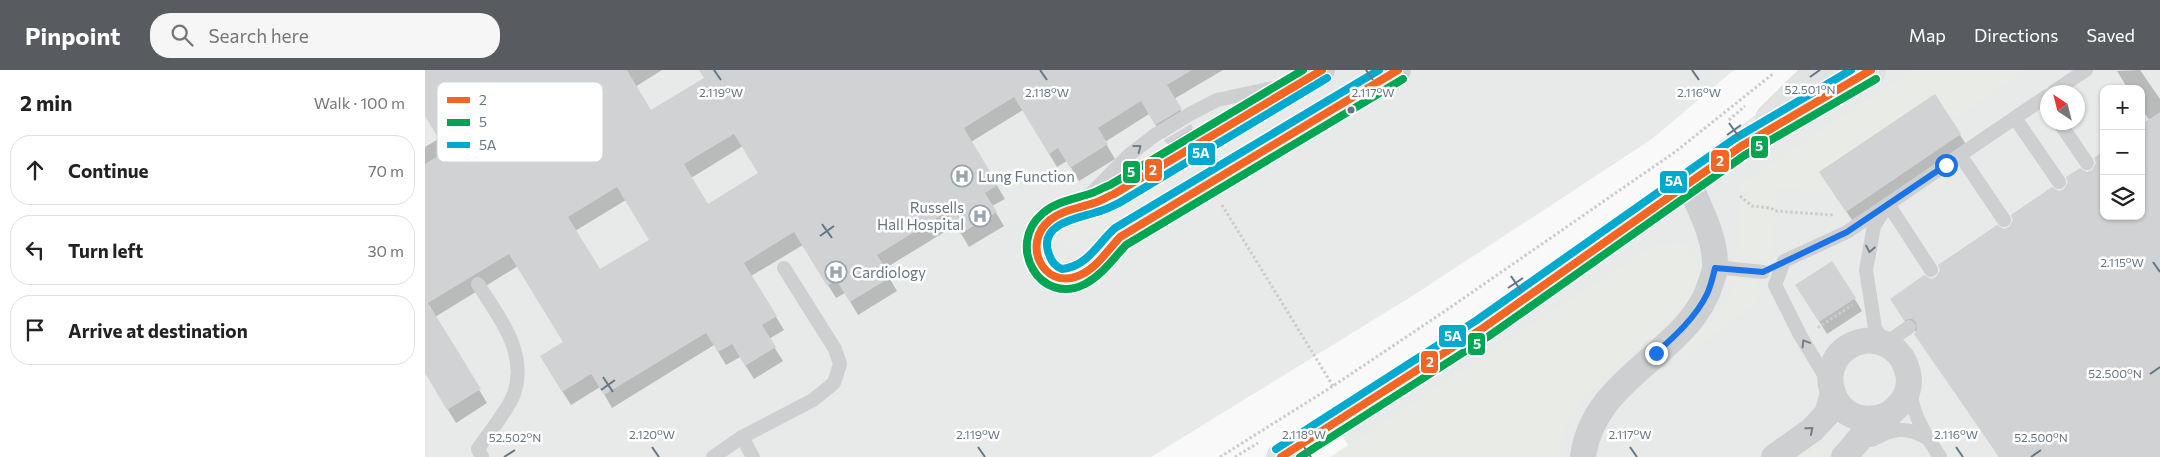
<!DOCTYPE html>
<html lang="en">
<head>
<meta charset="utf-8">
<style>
	:root { --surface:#fff; --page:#f6f6f6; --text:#222; --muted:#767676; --line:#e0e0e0; --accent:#585c60 }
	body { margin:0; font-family:Commissioner,sans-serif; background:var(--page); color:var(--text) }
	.controls { position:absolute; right:15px; top:15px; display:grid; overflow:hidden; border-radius:10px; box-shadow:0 1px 4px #0004 }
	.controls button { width:45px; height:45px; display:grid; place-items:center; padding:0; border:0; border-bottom:1px solid var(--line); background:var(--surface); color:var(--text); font:25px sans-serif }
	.compass { position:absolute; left:1615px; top:15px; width:45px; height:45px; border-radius:50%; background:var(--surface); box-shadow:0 1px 4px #0004; rotate:325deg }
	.stop { position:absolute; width:15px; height:15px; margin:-11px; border:4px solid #1a73e8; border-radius:50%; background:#fff }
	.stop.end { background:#1a73e8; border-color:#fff; box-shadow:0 1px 5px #0008 }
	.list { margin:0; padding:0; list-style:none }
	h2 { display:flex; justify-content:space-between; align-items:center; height:65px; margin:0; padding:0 20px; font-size:21px }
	h2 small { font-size:16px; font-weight:400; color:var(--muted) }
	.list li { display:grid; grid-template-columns:32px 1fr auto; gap:15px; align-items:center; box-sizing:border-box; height:70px; margin:0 10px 10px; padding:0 10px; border:1px solid var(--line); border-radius:20px }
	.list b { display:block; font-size:19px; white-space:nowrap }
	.list em { font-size:16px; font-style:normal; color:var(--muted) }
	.icon { flex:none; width:28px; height:28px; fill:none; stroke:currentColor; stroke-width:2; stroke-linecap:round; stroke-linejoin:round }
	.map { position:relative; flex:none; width:1735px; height:387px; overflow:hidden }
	header { display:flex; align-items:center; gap:30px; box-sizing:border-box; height:70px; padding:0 25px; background:var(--accent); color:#fff }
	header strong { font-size:24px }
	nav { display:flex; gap:28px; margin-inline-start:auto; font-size:18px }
	.search { width:350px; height:45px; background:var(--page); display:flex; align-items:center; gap:12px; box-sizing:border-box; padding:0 18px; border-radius:20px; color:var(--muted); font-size:19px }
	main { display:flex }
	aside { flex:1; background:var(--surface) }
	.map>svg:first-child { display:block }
	.built { fill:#e8e9e9; fill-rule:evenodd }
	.green { fill:#e8ebe6 }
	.shadow { fill:#0003; fill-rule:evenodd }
	.building { fill:#d0d2d3; fill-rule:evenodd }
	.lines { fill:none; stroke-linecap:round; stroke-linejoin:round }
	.primary-casing { stroke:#d5d6d7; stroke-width:29 }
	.path { stroke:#cbcccd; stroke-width:3; stroke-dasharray:2.5 2.5; stroke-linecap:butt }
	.service { stroke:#cecfd0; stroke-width:14 }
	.minor { stroke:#cecfd0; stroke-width:26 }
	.primary { stroke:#e1e2e2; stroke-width:28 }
	.bus-1-casing { stroke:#fff; stroke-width:11 }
	.bus-2-casing { stroke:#fff; stroke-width:11 }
	.bus-3-casing { stroke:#fff; stroke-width:11 }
	.bus-1 { stroke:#f26522; stroke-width:8 }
	.bus-2 { stroke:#00a651; stroke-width:8 }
	.bus-3 { stroke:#00a9ce; stroke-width:8 }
	.oneway { stroke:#707f8b }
	.route { stroke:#1a73e8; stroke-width:6 }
	.ticks { fill:none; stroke:#657683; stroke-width:2 }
	.bus-dot { fill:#657683; stroke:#fff; stroke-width:2 }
	.labels { text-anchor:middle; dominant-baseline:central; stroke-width:5; stroke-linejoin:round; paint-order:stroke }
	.poi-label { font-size:15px; fill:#657683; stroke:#fff; text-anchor:start }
	.key { fill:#fff; stroke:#d1d6da; stroke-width:1 }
	.key-label { font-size:14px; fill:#657683 }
	.ticks-label { font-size:12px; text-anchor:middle; fill:#657683; stroke:#fff; stroke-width:5; stroke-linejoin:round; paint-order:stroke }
	.line-badge { stroke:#fff; stroke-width:2 }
	.badge-label { font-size:14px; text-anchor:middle; font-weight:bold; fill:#fff }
</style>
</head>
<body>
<header>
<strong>Pinpoint</strong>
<div class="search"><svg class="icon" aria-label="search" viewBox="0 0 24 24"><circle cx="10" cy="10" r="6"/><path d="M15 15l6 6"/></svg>Search here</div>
<nav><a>Map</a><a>Directions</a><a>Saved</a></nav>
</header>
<main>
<aside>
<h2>2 min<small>Walk · 100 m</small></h2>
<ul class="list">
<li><svg class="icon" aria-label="ahead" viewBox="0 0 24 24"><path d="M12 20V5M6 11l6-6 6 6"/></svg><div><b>Continue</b></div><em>70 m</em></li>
<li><svg class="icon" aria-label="left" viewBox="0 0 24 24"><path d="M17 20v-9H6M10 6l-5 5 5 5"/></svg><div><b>Turn left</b></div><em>30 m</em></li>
<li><svg class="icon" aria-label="arrive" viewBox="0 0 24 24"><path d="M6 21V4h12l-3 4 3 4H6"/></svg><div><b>Arrive at destination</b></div></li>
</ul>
</aside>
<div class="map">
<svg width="1735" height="387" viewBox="0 0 1735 387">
	<rect width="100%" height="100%" fill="#f9f9f9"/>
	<g class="built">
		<polygon points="0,0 1309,0 1227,69 992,223 726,387 0,387"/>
		<path d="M 1391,0 L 1735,0 L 1735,387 L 931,387 L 902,343 L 1054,244 L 1191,148 ZM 1679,19 L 1716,19 L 1716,146 L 1679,146 ZM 1622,22 L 1652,22 L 1652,52 L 1622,52 Z"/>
	</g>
	<g class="green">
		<polygon points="1486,0 1601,0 1527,51 1509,24 1395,102 1409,123 1352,119 1346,191 1326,190 1312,184 1315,114"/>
		<polygon points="838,57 822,76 801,93 790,74 815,61"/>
		<path d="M 748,98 L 760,116 C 733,128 707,140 682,155 C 669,163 662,177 648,181 L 639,172 L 640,165 L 651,158 L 693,139 Z"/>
		<path d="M 1252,170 C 1279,186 1280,212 1261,235 L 1155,332 L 1140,357 L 1133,387 L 905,387 L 1222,179 L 1237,173 L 1248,175 Z"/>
		<path d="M 1310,210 L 1330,211 L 1336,219 L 1332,233 L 1254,292 L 1252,288 C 1256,272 1271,264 1283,253 C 1296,240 1304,228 1310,210 Z"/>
		<polygon points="1400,371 1401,382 1399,387 1377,387"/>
	</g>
	<g class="shadow">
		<path d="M 0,0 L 237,0 L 210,17 L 225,41 L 280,8 L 275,0 L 798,0 L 749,29 L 763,53 L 739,68 L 724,44 L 680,72 L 690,89 L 654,111 L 642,91 L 632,97 L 598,40 L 546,72 L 580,129 L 567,136 L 579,156 L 544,177 L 531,155 L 459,199 L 472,221 L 433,245 L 420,223 L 411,228 L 378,175 L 326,206 L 359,260 L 344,269 L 358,291 L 329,309 L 315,287 L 301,295 L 289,275 L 187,338 L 175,317 L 146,335 L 124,300 L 139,273 L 93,196 L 10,247 L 62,333 L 31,353 L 0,302 L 0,77 L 15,68 L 0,44 ZM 318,76 L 335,104 L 283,135 L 266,108 ZM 201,130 L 225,170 L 174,201 L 150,161 Z"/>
		<polygon points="1715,0 1735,29 1735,387 1574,387 1493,261 1487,261 1473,241 1506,210 1512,208 1579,160 1679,146 1716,146 1725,51 1716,38 1716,19 1703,19 1692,1"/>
		<polygon points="765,55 775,73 751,88 741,70"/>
		<polygon points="1535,65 1542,76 1429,153 1403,114"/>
		<polygon points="1407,192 1437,241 1402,264 1379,227"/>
	</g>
	<g class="building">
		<path d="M 0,0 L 202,0 L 226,40 L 279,8 L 274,0 L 767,0 L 742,15 L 757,39 L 730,55 L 716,31 L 673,58 L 683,74 L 645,98 L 633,78 L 624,84 L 589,27 L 539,58 L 573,115 L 560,123 L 572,142 L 535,164 L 522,142 L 452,185 L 466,207 L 425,232 L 411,210 L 402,216 L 369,162 L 319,193 L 352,246 L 337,255 L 351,277 L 320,296 L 307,274 L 293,282 L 281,263 L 179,325 L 166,304 L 137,322 L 115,286 L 138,272 L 84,184 L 3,233 L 56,319 L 22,340 L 0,303 L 0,94 L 21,81 L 0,46 ZM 309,64 L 333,103 L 283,134 L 259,94 ZM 192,117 L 224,170 L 175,199 L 143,147 Z"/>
		<polygon points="1510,24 1536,64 1421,142 1394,102"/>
		<polygon points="1735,42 1735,387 1574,387 1489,264 1492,260 1491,252 1487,249 1479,250 1465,229 1499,205 1506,209 1511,207 1515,200 1513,195 1572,155 1579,159 1584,157 1588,150 1586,145 1627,117 1634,121 1639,119 1643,112 1641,107 1655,98 1662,102 1667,100 1671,93 1669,88 1679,81 1679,146 1716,146 1716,55"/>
		<polygon points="766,54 768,58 742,74 739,70"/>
		<polygon points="1407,191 1431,228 1394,252 1370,215"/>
	</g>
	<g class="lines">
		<g class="primary-casing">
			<g id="primary">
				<polyline points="1345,48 1394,0"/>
				<polyline points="856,387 1058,258 1315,77 1446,0"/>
			</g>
		</g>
		<g class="path">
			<polyline points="1304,50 1320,36"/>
			<polyline points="1315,126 1327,136 1346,138 1350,141 1408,145"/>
			<polyline points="797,135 908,316"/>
			<polyline points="1393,256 1394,257 1427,235"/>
			<polyline points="795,387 908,316 1020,241 1250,82 1349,3"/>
			<polyline points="810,387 833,373"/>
		</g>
		<g class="service">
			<polyline points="1628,22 1661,0"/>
			<polyline points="1590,48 1634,112"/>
			<polyline points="1634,52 1662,93"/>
			<polyline points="1535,85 1579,150"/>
			<polyline points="657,133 704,85 730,65 765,44 792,30 853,17"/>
			<polyline points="1463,134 1506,200"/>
			<polyline points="1460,139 1449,156 1441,200 1450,258 1460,274 1484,257"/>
			<polyline points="1290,197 1338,202"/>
			<path d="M 53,214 C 74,247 103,282 89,324 C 83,340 63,364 53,379 L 57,387"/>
			<polyline points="1404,313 1375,265 1350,215 1359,191 1422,162 1622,26"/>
			<path d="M 1485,320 C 1488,346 1501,366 1515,387"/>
			<polyline points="317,367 328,387"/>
			<path d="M 1447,370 C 1468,358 1481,356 1502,368"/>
			<polyline points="288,387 317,367 388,330 409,313 415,294 410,279 359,198"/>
		</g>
		<g class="minor">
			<path d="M 897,0 C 860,24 821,44 783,67 C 752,85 721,106 689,124 C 683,126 678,130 672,132 C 658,137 642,138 629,147 C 624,150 616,158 613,163 C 607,178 618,207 636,209 C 663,211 679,183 695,167 L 973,0"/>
			<path d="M 1158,387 C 1168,305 1266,283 1286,212 C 1288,207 1290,202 1290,197 C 1291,168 1275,139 1264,114"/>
			<polyline points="1349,387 1387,360 1402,344 1408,323"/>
			<path d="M 1419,387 C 1426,380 1432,371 1439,364 C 1457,347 1490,334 1483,303 C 1481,296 1479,289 1473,283 C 1465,274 1451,269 1439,271 C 1380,282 1405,372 1466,343"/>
		</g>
		<use href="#primary" class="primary"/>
		<g class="bus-1-casing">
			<g id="bus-1">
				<path d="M 897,0 L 689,124 C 683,126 678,130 672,132 C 656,138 639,139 625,150 C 596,173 618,220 653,206 C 671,199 682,181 695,167 L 973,0"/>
				<polyline points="856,387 1058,258 1315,77 1446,0"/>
			</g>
		</g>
		<g class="bus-2-casing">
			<g id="bus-2">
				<path d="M 878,0 L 685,115 C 679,117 673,121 667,123 C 650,129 632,131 618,143 C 580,175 615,237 660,214 C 677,205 688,189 701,175 L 978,9"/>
				<polyline points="875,387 1064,266 1320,85 1451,9"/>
			</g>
		</g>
		<g class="bus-3-casing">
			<g id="bus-3">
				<path d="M 902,8 L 694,133 C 687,136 680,140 672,142 C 654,148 615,153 623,181 C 625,189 629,196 637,199 C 662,197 673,173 690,158 L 954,0"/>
				<polyline points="851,379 1052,250 1309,69 1426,0"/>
			</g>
		</g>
		<use href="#bus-1" class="bus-1"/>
		<use href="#bus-2" class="bus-2"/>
		<use href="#bus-3" class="bus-3"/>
	</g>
	<defs><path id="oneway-chevron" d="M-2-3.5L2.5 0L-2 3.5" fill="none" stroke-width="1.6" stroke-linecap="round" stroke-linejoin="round" transform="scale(1.25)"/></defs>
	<g class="oneway">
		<use href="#oneway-chevron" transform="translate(713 78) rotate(-37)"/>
		<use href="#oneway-chevron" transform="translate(1445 179) rotate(101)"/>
		<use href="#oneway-chevron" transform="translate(1380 273) rotate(-121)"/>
		<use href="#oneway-chevron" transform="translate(1385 360) rotate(-40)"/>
	</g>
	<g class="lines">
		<path class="route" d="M 1231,283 C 1250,266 1271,247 1282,224 C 1286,216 1288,206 1290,198 L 1338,202 L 1422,162 L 1521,95"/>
	</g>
	<path class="ticks" d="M 289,0 L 296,10M 615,0 L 622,10M 941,0 L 948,10M 1267,0 L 1274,10M 1385,7 L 1395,0M 1304,53 L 1314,67M 1302,65 L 1316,55M 397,154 L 407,168M 395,166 L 409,156M 1728,192 L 1735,202M 1086,206 L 1096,221M 1083,218 L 1098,208M 1725,304 L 1735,297M 178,307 L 188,322M 176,320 L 190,310M 227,377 L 234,387M 553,377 L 560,387M 879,377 L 886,387M 1205,377 L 1212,387M 1531,377 L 1538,387M 79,387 L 90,380M 1606,387 L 1616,380"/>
	<defs>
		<g id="hospital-ring" transform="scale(1.125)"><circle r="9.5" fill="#fff" stroke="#99a4ac" stroke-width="1.5"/><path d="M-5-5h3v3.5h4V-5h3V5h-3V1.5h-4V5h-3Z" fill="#99a4ac"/></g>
	</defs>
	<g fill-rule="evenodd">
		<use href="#hospital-ring" x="537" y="106"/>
		<use href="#hospital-ring" x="555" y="146"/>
		<use href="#hospital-ring" x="411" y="202"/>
	</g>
	<circle class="bus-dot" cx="926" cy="40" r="4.5"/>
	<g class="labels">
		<g class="poi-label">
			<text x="553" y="106">Lung Function</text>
			<text x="539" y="137" text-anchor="end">Russells<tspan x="539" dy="17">Hall Hospital</tspan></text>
			<text x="427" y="202">Cardiology</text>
		</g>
	</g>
	<rect x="12" y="12" width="166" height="80" rx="8" class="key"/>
	<rect x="22" y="27" width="23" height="6" fill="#f26522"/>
	<rect x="22" y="49" width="23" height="7" fill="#00a651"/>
	<rect x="22" y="72" width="23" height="6" fill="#00a9ce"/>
	<g class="key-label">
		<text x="54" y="35">2</text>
		<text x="54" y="57">5</text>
		<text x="54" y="80">5A</text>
	</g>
	<g class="ticks-label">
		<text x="1385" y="24">52.501°N</text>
		<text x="296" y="27">2.119°W</text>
		<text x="622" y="27">2.118°W</text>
		<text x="948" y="27">2.117°W</text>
		<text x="1274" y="27">2.116°W</text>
		<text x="1697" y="197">2.115°W</text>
		<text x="1690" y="308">52.500°N</text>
		<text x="227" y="369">2.120°W</text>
		<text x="553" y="369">2.119°W</text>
		<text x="879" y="369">2.118°W</text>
		<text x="1205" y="369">2.117°W</text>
		<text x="1531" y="369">2.116°W</text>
		<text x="90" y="372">52.502°N</text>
		<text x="1616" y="372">52.500°N</text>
	</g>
	<g class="line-badge">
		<rect x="1325" y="65" width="19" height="24" rx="5" fill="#00a651"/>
		<rect x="762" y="72" width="29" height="24" rx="5" fill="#00a9ce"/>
		<rect x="1285" y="79" width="20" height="24" rx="5" fill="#f26522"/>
		<rect x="719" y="88" width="19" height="24" rx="5" fill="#f26522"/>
		<rect x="697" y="90" width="19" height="24" rx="5" fill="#00a651"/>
		<rect x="1234" y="100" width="29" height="24" rx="5" fill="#00a9ce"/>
		<rect x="1013" y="254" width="29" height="24" rx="5" fill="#00a9ce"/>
		<rect x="1042" y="262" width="19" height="24" rx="5" fill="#00a651"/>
		<rect x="995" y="280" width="19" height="24" rx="5" fill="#f26522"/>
	</g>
	<g class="badge-label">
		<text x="1334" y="81">5</text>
		<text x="776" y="88">5A</text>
		<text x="1295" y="96">2</text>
		<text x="728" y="105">2</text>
		<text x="706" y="107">5</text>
		<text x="1249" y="116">5A</text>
		<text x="1028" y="271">5A</text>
		<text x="1052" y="279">5</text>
		<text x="1005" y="297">2</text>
	</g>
</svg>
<div class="controls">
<button>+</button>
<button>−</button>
<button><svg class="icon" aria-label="layers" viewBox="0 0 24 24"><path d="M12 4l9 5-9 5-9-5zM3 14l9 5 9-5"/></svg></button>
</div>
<svg class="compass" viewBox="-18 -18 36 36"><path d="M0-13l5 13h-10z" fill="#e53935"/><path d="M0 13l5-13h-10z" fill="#767676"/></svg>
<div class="stop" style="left:1521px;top:95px"></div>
<div class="stop end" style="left:1231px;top:283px"></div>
</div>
</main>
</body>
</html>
